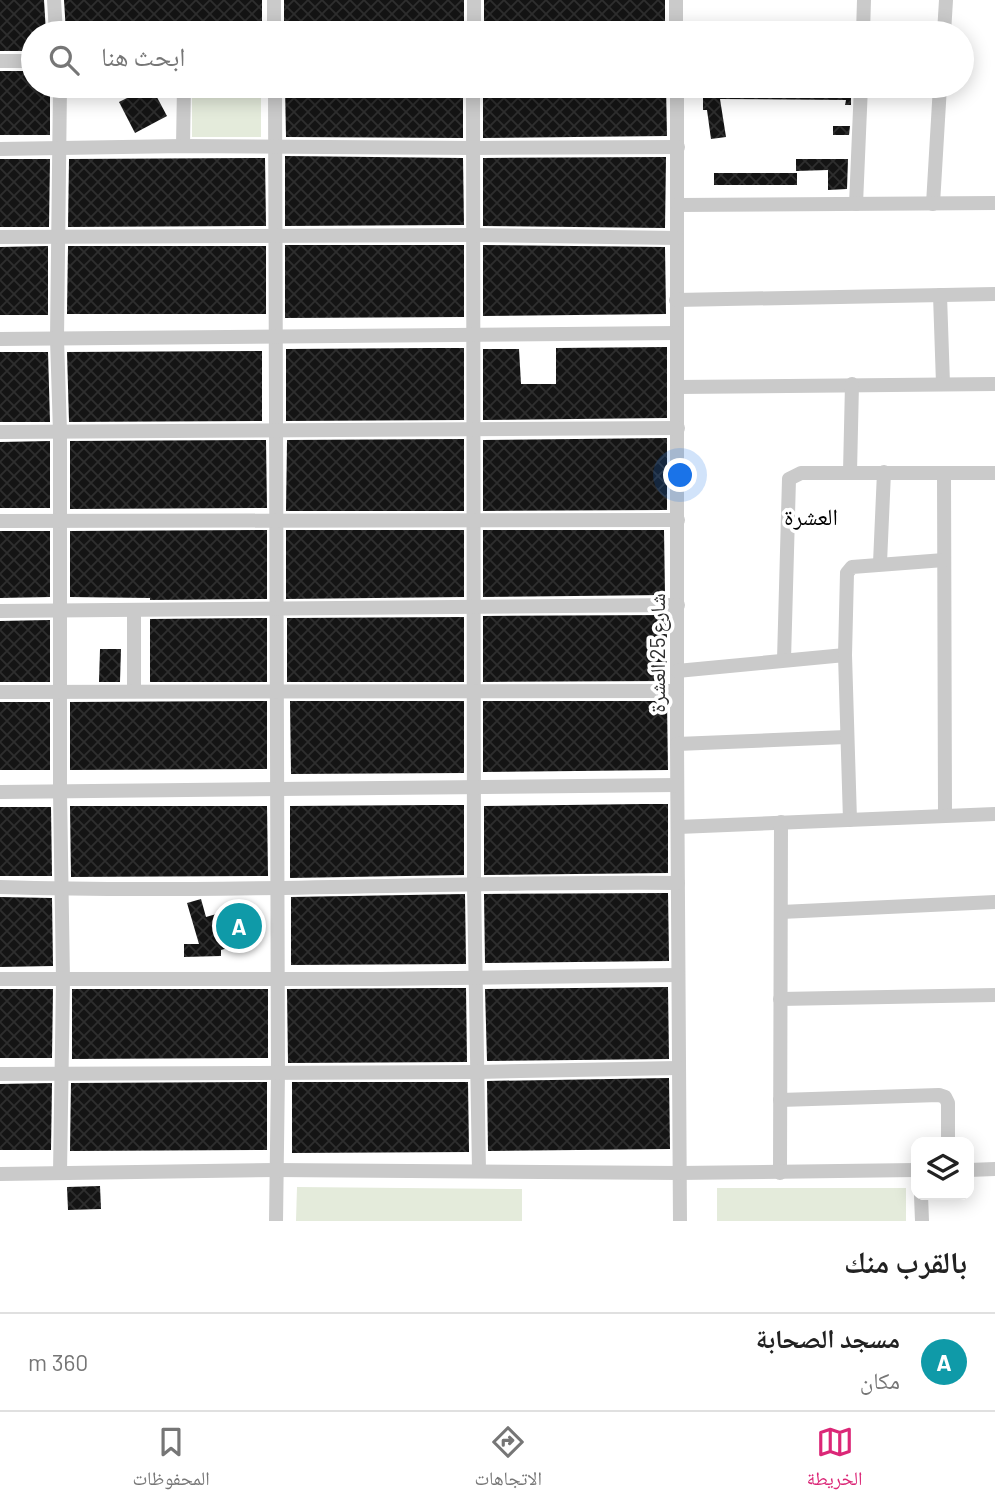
<!DOCTYPE html>
<html lang="ar">
<head>
<meta charset="utf-8">
<style>
	:root { --surface:#fff; --page:#f6f6f6; --text:#222; --muted:#767676; --line:#e0e0e0; --accent:#db2777 }
	body { margin:0; font-family:Barlow,"Noto Naskh Arabic",sans-serif; background:var(--page); color:var(--text); direction:rtl }
	.controls { position:absolute; right:21px; bottom:21px; display:grid; overflow:hidden; border-radius:14px; box-shadow:0 4px 18px #0003 }
	.controls button { width:63px; height:63px; display:grid; place-items:center; padding:0; border:0; border-bottom:2px solid var(--line); background:var(--surface); color:var(--text); font:35px sans-serif }
	.you { position:absolute; left:681px; top:476px; width:24px; height:24px; margin:-18px; border:5px solid #fff; border-radius:50%; background:#1a73e8; box-shadow:0 0 0 10px #1a73e833 }
	.badge { display:grid; place-items:center; width:46px; height:46px; border-radius:50%; background:var(--accent); color:#fff; font-size:23px; font-weight:700 }
	.pin { position:absolute; translate:-50% -50%; border:4px solid #fff; box-shadow:0 2px 7px #0006 }
	.list { margin:0; padding:0; list-style:none }
	h2 { display:flex; justify-content:space-between; align-items:center; height:91px; margin:0; padding:0 28px; font-size:30px }
	h2 small { font-size:23px; font-weight:400; color:var(--muted) }
	.list li { display:grid; grid-template-columns:46px 1fr auto; gap:21px; align-items:center; box-sizing:border-box; height:98px; padding:0 28px; border-top:2px solid var(--line) }
	.list b { display:block; font-size:26px; white-space:nowrap }
	.list p { margin:0; font-size:23px; white-space:nowrap; color:var(--muted) }
	.list em { font-size:23px; font-style:normal; color:var(--muted) }
	.icon { flex:none; width:38px; height:38px; fill:none; stroke:currentColor; stroke-width:2; stroke-linecap:round; stroke-linejoin:round }
	.map { position:relative; flex:none; width:995px; height:1221px; overflow:hidden; direction:ltr }
	.search { position:absolute; background:var(--surface); box-shadow:0 4px 18px #0003; left:21px; right:21px; top:21px; height:77px; display:flex; align-items:center; gap:18px; box-sizing:border-box; padding:0 24px; border-radius:38px; color:var(--muted); font-size:26px }
	.sheet { height:189px; background:var(--surface) }
	nav { display:flex; justify-content:space-around; align-items:center; box-sizing:border-box; height:98px; border-top:2px solid var(--line); background:var(--surface); font-size:19px; color:var(--muted) }
	nav a { display:grid; justify-items:center; gap:4px }
	nav .on { color:var(--accent) }
	.map>svg:first-child { display:block }
	.pitch { fill:#e4ebdb }
	.building { fill:url(#building-cross-hatch) }
	.lines { fill:none; stroke-linecap:round; stroke-linejoin:round }
	.minor { stroke:#cacaca; stroke-width:14 }
	.labels { text-anchor:middle; dominant-baseline:central; stroke-width:7; stroke-linejoin:round; paint-order:stroke }
	.street-label { font-size:21px; fill:#2d2d2d; stroke:#fff }
	.neighbourhood-label { font-size:23px; fill:#000; stroke:#fff }
</style>
</head>
<body>
<div class="map">
<svg width="995" height="1221" viewBox="0 0 995 1221">
	<defs>
		<pattern id="building-cross-hatch" width="8" height="8" patternUnits="userSpaceOnUse" patternTransform="scale(1.75)"><rect width="8" height="8" fill="#141414"/><path d="M0 0l8 8M0 8l8-8" fill="none" stroke="#2e2e2e"/></pattern>
	</defs>
	<rect width="100%" height="100%" fill="#fff"/>
	<g class="pitch">
		<rect x="192" y="86" width="69" height="51"/>
		<polygon points="297,1187 522,1189 522,1221 296,1221"/>
		<rect x="717" y="1188" width="189" height="33"/>
	</g>
	<g class="building">
		<polygon points="0,0 44,0 46,33 33,33 33,51 0,51"/>
		<polygon points="64,0 262,0 262,33 66,33"/>
		<rect x="284" y="0" width="180" height="33"/>
		<rect x="484" y="0" width="181" height="33"/>
		<polygon points="0,71 33,71 33,86 50,86 50,135 0,135"/>
		<polygon points="151,86 167,116 135,133 119,102"/>
		<polygon points="285,86 463,86 463,138 286,137"/>
		<polygon points="483,86 666,86 667,136 483,138"/>
		<polygon points="703,86 851,86 851,105 845,105 846,100 720,99 726,137 711,139 707,110 703,110"/>
		<polygon points="833,126 850,126 849,135 833,135"/>
		<polygon points="285,156 463,158 464,225 285,226"/>
		<polygon points="666,157 665,228 483,226 483,158"/>
		<polygon points="265,158 266,226 68,227 69,159"/>
		<polygon points="0,159 50,159 49,227 0,227"/>
		<polygon points="796,159 848,159 847,189 828,190 828,170 796,171"/>
		<rect x="714" y="173" width="83" height="12"/>
		<polygon points="285,245 464,245 464,317 285,318"/>
		<polygon points="483,245 665,247 666,314 483,316"/>
		<polygon points="48,246 48,315 0,315 0,247"/>
		<polygon points="68,246 266,246 266,314 67,314"/>
		<polygon points="667,347 667,418 483,420 483,349 519,349 521,384 556,384 556,348"/>
		<polygon points="429,348 464,348 464,420 286,421 286,349"/>
		<polygon points="262,351 262,421 69,422 67,352"/>
		<polygon points="0,352 48,352 50,422 0,422"/>
		<polygon points="667,438 667,510 483,511 483,440"/>
		<polygon points="464,439 464,511 286,511 287,440"/>
		<polygon points="266,440 267,508 70,509 70,441"/>
		<polygon points="50,441 50,508 0,508 0,442"/>
		<polygon points="267,530 267,599 150,600 150,598 70,597 70,531"/>
		<polygon points="286,530 464,530 464,597 286,599"/>
		<polygon points="483,530 664,530 665,595 483,597"/>
		<polygon points="0,531 50,531 50,597 0,598"/>
		<polygon points="667,615 667,681 483,682 483,616"/>
		<polygon points="464,617 464,682 287,682 287,618"/>
		<polygon points="267,618 267,682 150,682 150,619"/>
		<polygon points="50,620 50,682 0,682 0,621"/>
		<polygon points="100,649 121,649 120,682 99,682"/>
		<polygon points="267,701 267,769 70,770 70,702"/>
		<polygon points="290,701 464,701 464,773 291,774"/>
		<polygon points="483,701 667,701 668,770 483,772"/>
		<rect x="0" y="702" width="50" height="68"/>
		<polygon points="642,804 668,804 668,873 484,875 484,806"/>
		<polygon points="433,805 464,805 464,875 290,878 290,806"/>
		<polygon points="70,806 267,806 268,876 71,877"/>
		<polygon points="0,807 51,807 52,876 0,876"/>
		<polygon points="668,893 669,961 485,963 484,894"/>
		<polygon points="465,894 466,964 291,965 291,897"/>
		<polygon points="0,897 52,898 53,966 0,967"/>
		<polygon points="201,899 206,917 251,904 261,938 221,950 221,956 184,957 184,944 199,944 187,903"/>
		<polygon points="668,987 669,1059 487,1061 485,989"/>
		<polygon points="439,988 466,988 467,1062 288,1063 287,989"/>
		<polygon points="0,989 53,989 52,1058 0,1058"/>
		<polygon points="72,989 268,989 268,1058 72,1059"/>
		<polygon points="669,1078 670,1149 488,1151 487,1081"/>
		<polygon points="267,1082 267,1150 70,1151 71,1083"/>
		<polygon points="292,1082 468,1082 469,1152 292,1153"/>
		<polygon points="52,1083 51,1150 0,1150 0,1084"/>
		<polygon points="100,1186 101,1209 68,1210 67,1187"/>
	</g>
	<g class="lines">
		<g class="minor">
			<polyline points="54,0 56,33"/>
			<polyline points="274,0 274,33"/>
			<polyline points="676,0 676,33"/>
			<polyline points="474,33 474,0"/>
			<polyline points="863,33 864,0"/>
			<polyline points="944,33 946,0"/>
			<polyline points="0,61 33,61"/>
			<polyline points="60,86 57,339 60,432 60,792 63,979 60,1173"/>
			<polyline points="275,86 278,1072 276,1221"/>
			<polyline points="473,86 474,885 479,1170"/>
			<polyline points="677,86 677,744 680,1221"/>
			<polyline points="183,146 184,86"/>
			<polyline points="0,149 183,146 472,148 678,147"/>
			<polyline points="856,204 861,86"/>
			<polyline points="933,204 940,86"/>
			<polyline points="678,205 995,203"/>
			<polyline points="0,237 474,235 677,238"/>
			<polyline points="940,295 943,384"/>
			<polyline points="676,300 995,294"/>
			<polyline points="0,339 677,333"/>
			<polyline points="678,387 995,384"/>
			<polyline points="0,432 678,428"/>
			<polyline points="850,472 852,384"/>
			<polyline points="944,473 945,815"/>
			<polyline points="0,521 678,520"/>
			<polyline points="880,563 884,472"/>
			<polyline points="0,611 678,605"/>
			<polyline points="784,660 789,479 801,473 995,473"/>
			<polyline points="677,671 845,655"/>
			<polyline points="134,691 134,610"/>
			<polyline points="0,692 677,691"/>
			<polyline points="677,744 846,737"/>
			<polyline points="0,792 677,785"/>
			<polyline points="850,820 845,655 847,573 852,567 944,560"/>
			<polyline points="678,827 995,814"/>
			<path d="M 0,887 C 226,894 452,881 678,883"/>
			<polyline points="781,912 995,902"/>
			<polyline points="0,979 380,979 678,975"/>
			<polyline points="780,999 995,995"/>
			<polyline points="0,1074 476,1072 678,1068"/>
			<polyline points="780,1100 939,1095 945,1097 948,1103 948,1142"/>
			<polyline points="969,1170 995,1169"/>
			<polyline points="780,1173 781,822"/>
			<polyline points="0,1174 275,1170 679,1173 916,1170"/>
			<polyline points="921,1195 922,1221"/>
		</g>
	</g>
	<g class="labels">
		<g class="street-label">
			<text transform="translate(656 653) rotate(-90)">شارع 25 العشرة</text>
		</g>
		<g class="neighbourhood-label">
			<text x="811" y="516">العشرة</text>
		</g>
	</g>
</svg>
<div class="controls">
<button><svg class="icon" aria-label="layers" viewBox="0 0 24 24"><path d="M12 4l9 5-9 5-9-5zM3 14l9 5 9-5"/></svg></button>
</div>
<div class="you"></div>
<div class="pin badge" style="left:239px;top:926px;background:#0f9aa8">A</div>
<div class="search"><svg class="icon" aria-label="search" viewBox="0 0 24 24"><circle cx="10" cy="10" r="6"/><path d="M15 15l6 6"/></svg>ابحث هنا</div>
</div>
<section class="sheet">
<h2>بالقرب منك<small></small></h2>
<ul class="list">
<li><span class="badge" style="background:#0f9aa8">A</span><div><b>مسجد الصحابة</b><p>مكان</p></div><em>360 m</em></li>
</ul>
</section>
<nav>
<a class="on"><svg class="icon" aria-label="map" viewBox="0 0 24 24"><path d="M3 6l6-2 6 2 6-2v14l-6 2-6-2-6 2zM9 4v14M15 6v14"/></svg>الخريطة</a>
<a><svg class="icon" aria-label="directions" viewBox="0 0 24 24"><path d="M12 3l9 9-9 9-9-9zM9 14v-3h6M13 9l2 2-2 2"/></svg>الاتجاهات</a>
<a><svg class="icon" aria-label="saved" viewBox="0 0 24 24"><path d="M7 4h10v16l-5-4-5 4z"/></svg>المحفوظات</a>
</nav>
</body>
</html>
